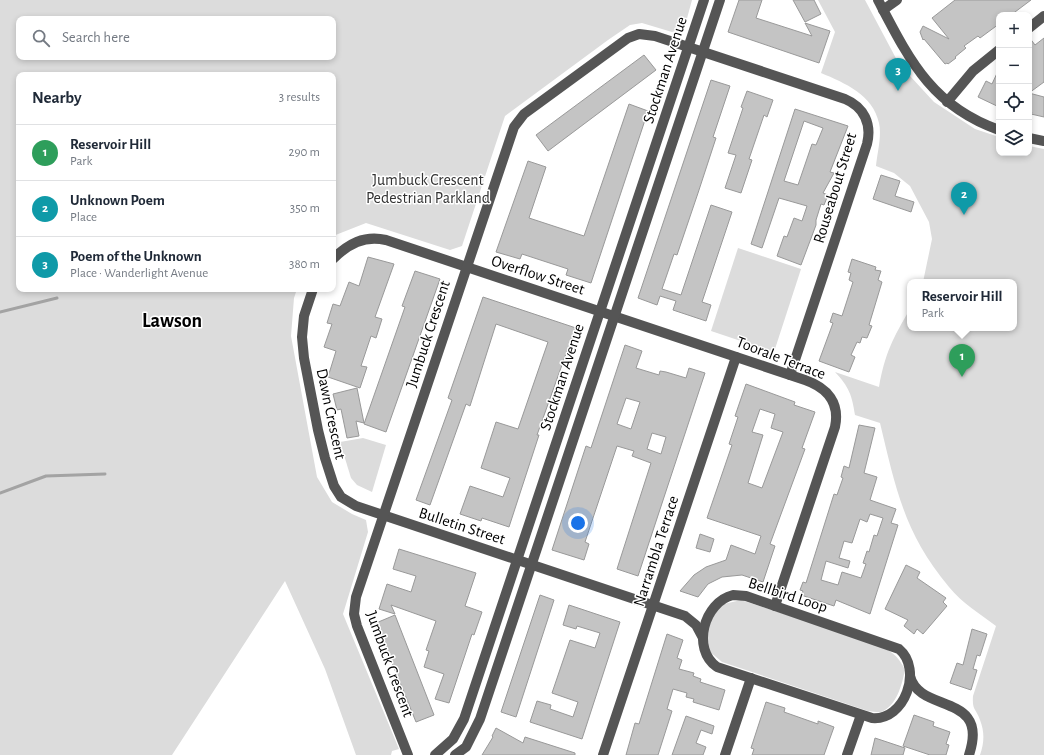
<!DOCTYPE html>
<html lang="en">
<head>
<meta charset="utf-8">
<style>
	:root { --surface:#fff; --page:#f2f2f3; --text:#1f2937; --muted:#747a83; --line:#e0e1e3; --accent:#000 }
	body { margin:0; font-family:"Alegreya Sans",sans-serif; background:var(--page); color:var(--text) }
	.controls { position:absolute; right:12px; top:12px; display:grid; overflow:hidden; border-radius:8px; box-shadow:0 2px 6px #0003 }
	.controls button { width:36px; height:36px; display:grid; place-items:center; padding:0; border:0; border-bottom:1px solid var(--line); background:var(--surface); color:var(--text); font:20px sans-serif }
	.you { position:absolute; left:578px; top:523px; width:14px; height:14px; margin:-10px; border:3px solid #fff; border-radius:50%; background:#1a73e8; box-shadow:0 0 0 6px #1a73e833 }
	.badge { display:grid; place-items:center; width:26px; height:26px; border-radius:50%; background:var(--accent); color:#fff; font-size:13px; font-weight:700 }
	.pin { position:absolute; translate:-50% -33px; filter:drop-shadow(0 1px 2px #0008) }
	.pin::after { content:''; position:absolute; top:21px; width:14px; height:12px; background:inherit; clip-path:polygon(0 0,100% 0,50% 100%) }
	.popup { position:absolute; left:907px; top:279px; width:110px; height:52px; box-sizing:border-box; display:grid; place-content:center; border-radius:8px; background:var(--surface); filter:drop-shadow(0 1px 3px #0005); font-size:13px; white-space:nowrap; color:var(--muted) }
	.popup b { font-size:15px; color:var(--text) }
	.popup::after { content:''; position:absolute; left:50%; top:100%; margin-left:-8px; border:8px solid transparent; border-top-color:var(--surface) }
	.list { margin:0; padding:0; list-style:none }
	h2 { display:flex; justify-content:space-between; align-items:center; height:52px; margin:0; padding:0 16px; font-size:17px }
	h2 small { font-size:13px; font-weight:400; color:var(--muted) }
	.list li { display:grid; grid-template-columns:26px 1fr auto; gap:12px; align-items:center; box-sizing:border-box; height:56px; padding:0 16px; border-top:1px solid var(--line) }
	.list b { display:block; font-size:15px; white-space:nowrap }
	.list p { margin:0; font-size:13px; white-space:nowrap; color:var(--muted) }
	.list em { font-size:13px; font-style:normal; color:var(--muted) }
	.icon { flex:none; width:22px; height:22px; fill:none; stroke:currentColor; stroke-width:2; stroke-linecap:round; stroke-linejoin:round }
	.map { position:relative; flex:none; width:1044px; height:755px; overflow:hidden }
	.search { position:absolute; background:var(--surface); box-shadow:0 2px 6px #0003; left:16px; top:16px; width:320px; height:44px; display:flex; align-items:center; gap:10px; box-sizing:border-box; padding:0 14px; border-radius:8px; color:var(--muted); font-size:15px }
	.panel { position:absolute; background:var(--surface); box-shadow:0 2px 6px #0003; left:16px; top:72px; width:320px; height:220px; border-radius:8px }
	.map>svg:first-child { display:block }
	.green { fill:#dcdcdc; fill-rule:evenodd }
	.lines { fill:none; stroke-linecap:round; stroke-linejoin:round }
	.stream { stroke:#a3a3a3; stroke-width:3 }
	.building { fill:#c4c4c4; stroke:#999; fill-rule:evenodd }
	.minor { stroke:#555; stroke-width:10 }
	.labels { text-anchor:middle; dominant-baseline:central; stroke-width:3; stroke-linejoin:round; paint-order:stroke }
	.street-label { font-size:16px; fill:#000; stroke:#fff }
	.park-label { font-size:16px; fill:#333; stroke:#fff }
	.district-label { font-size:20px; font-weight:bold; fill:#000; stroke:#fff }
</style>
</head>
<body>
<div class="map">
<svg width="1044" height="755" viewBox="0 0 1044 755">
	<rect width="100%" height="100%" fill="#fff"/>
	<g class="green">
		<path d="M 0,0 L 692,0 L 686,22 L 678,30 L 672,32 L 642,23 L 630,25 L 608,40 L 505,116 L 462,246 L 450,250 L 366,223 L 333,236 L 333,75 L 19,75 L 19,289 L 297,289 L 294,298 L 291,336 L 317,477 L 332,502 L 352,514 L 366,520 L 368,532 L 343,614 L 399,749 L 392,751 L 391,755 L 356,755 L 325,669 L 285,581 L 172,755 L 0,755 ZM 19,19 L 333,19 L 333,57 L 19,57 Z"/>
		<path d="M 818,0 L 865,0 L 899,64 L 934,102 L 975,129 L 999,137 L 999,153 L 1029,153 L 1029,146 L 1044,149 L 1044,755 L 980,755 C 984,743 985,733 980,720 C 976,708 972,711 973,696 L 996,626 C 980,614 962,603 949,587 C 904,533 896,489 880,423 L 855,415 C 852,395 849,387 835,372 L 879,387 C 885,353 893,338 910,309 L 910,328 L 1014,328 L 1014,282 L 923,282 L 932,239 L 929,222 L 910,186 L 894,173 L 876,166 C 877,154 882,136 879,123 C 873,95 845,83 821,73 L 835,32 Z"/>
		<polygon points="738,248 801,269 774,352 711,331"/>
		<polygon points="363,438 386,445 372,492 357,485 351,478 340,442"/>
		<path d="M 741,600 L 876,644 C 890,650 898,655 905,670 C 902,684 897,706 881,712 C 878,713 872,711 868,711 L 722,662 L 709,651 L 706,636 L 713,614 L 724,604 Z"/>
	</g>
	<g class="lines">
		<g class="stream">
			<polyline points="0,312 57,298"/>
			<polyline points="0,493 46,476 105,474"/>
		</g>
	</g>
	<g class="building">
		<polygon points="739,0 762,0 756,18 812,36 805,23 830,31 819,63 728,32"/>
		<polygon points="793,0 814,0 821,14 805,22"/>
		<polygon points="955,0 1031,0 1011,15 999,15 999,24 980,38 978,36 964,46 966,48 955,57 956,58 948,64 947,63 945,64 924,39 923,40 920,32 923,26 949,39 932,18"/>
		<polygon points="1029,37 1035,45 1044,38 1044,82 1029,93 1044,97 1044,117 1031,114 1032,112 1029,111"/>
		<polygon points="644,55 656,70 548,151 536,135"/>
		<polygon points="999,69 999,107 978,97 986,81 992,84"/>
		<polygon points="711,80 730,86 713,137 716,138 698,193 677,255 674,254 662,289 681,295 711,205 732,212 702,302 711,305 706,321 673,310 676,301 660,296 657,305 638,298"/>
		<polygon points="747,91 773,100 767,117 764,115 749,159 752,160 741,193 725,188 736,155 728,153 743,108 741,107"/>
		<polygon points="629,104 648,111 591,283 566,275 568,269 522,254 520,259 496,252 528,161 546,167 529,218 584,236"/>
		<path d="M 795,109 L 848,126 L 830,172 L 834,173 L 823,193 L 828,195 L 824,205 L 821,204 L 816,220 L 816,225 L 801,265 L 777,256 L 784,236 L 787,237 L 794,218 L 802,221 L 807,206 L 779,198 L 762,248 L 751,244 ZM 804,121 L 823,128 L 816,145 L 812,144 L 798,185 L 784,181 Z"/>
		<polygon points="881,175 900,181 895,196 914,202 911,212 873,199"/>
		<polygon points="368,257 394,264 375,317 382,319 376,338 371,336 361,366 367,367 360,388 328,377 336,351 324,347 332,324 327,323 333,304 340,306 349,282 359,286"/>
		<polygon points="852,259 876,267 875,270 881,271 878,280 882,282 869,325 872,326 867,338 862,337 860,343 857,342 851,355 855,357 849,372 819,361 833,323 830,322 833,313 842,316 853,282 849,280 851,273 848,272"/>
		<polygon points="415,271 440,279 386,432 364,424 405,307 402,306"/>
		<polygon points="483,297 576,328 570,349 568,348 537,435 539,435 509,527 482,518 481,521 460,514 470,486 503,497 510,478 481,468 496,422 518,429 548,342 496,324 470,406 466,404 430,505 416,500 452,400 448,398"/>
		<path d="M 625,345 L 642,351 L 636,368 L 659,375 L 660,371 L 666,372 L 686,378 L 689,368 L 705,373 L 638,576 L 617,569 L 651,463 L 632,456 L 634,451 L 617,446 L 585,542 L 589,544 L 584,560 L 552,550 L 586,446 L 591,448 ZM 626,398 L 640,402 L 631,429 L 617,424 ZM 652,433 L 666,437 L 661,454 L 647,449 Z"/>
		<path d="M 746,384 L 795,402 L 794,405 L 815,412 L 802,448 L 805,449 L 770,544 L 775,546 L 763,582 L 742,575 L 722,577 L 708,584 L 698,597 L 680,591 L 694,575 L 706,567 L 726,560 L 731,545 L 755,554 L 761,536 L 707,518 L 732,445 L 729,444 L 738,417 L 735,416 ZM 760,409 L 775,414 L 771,428 L 783,432 L 762,488 L 748,483 L 763,435 L 752,432 Z"/>
		<polygon points="357,388 364,423 356,421 359,436 347,438 341,409 337,410 333,394"/>
		<path d="M 859,425 L 875,428 L 864,473 L 877,477 L 870,500 L 896,509 L 891,523 L 898,525 L 870,614 L 836,600 L 834,606 L 801,595 L 803,591 L 800,590 L 803,582 L 806,583 L 834,494 L 837,495 L 843,478 L 841,477 L 844,466 L 849,468 ZM 870,514 L 883,518 L 877,536 L 874,535 L 869,552 L 867,551 L 863,563 L 866,564 L 861,578 L 842,572 L 838,585 L 821,580 L 826,561 L 848,568 L 850,561 L 839,558 L 844,541 L 852,543 L 860,519 L 867,522 Z"/>
		<polygon points="700,534 714,539 710,552 696,548"/>
		<polygon points="399,549 476,573 465,606 482,612 474,635 472,634 449,703 435,699 444,674 424,667 429,651 426,650 436,621 391,605 395,614 379,609 387,584 411,592 416,576 393,569"/>
		<polygon points="906,565 920,572 917,578 946,598 943,602 947,606 923,634 917,629 914,634 904,626 908,620 885,609"/>
		<polygon points="540,595 554,600 516,717 501,712"/>
		<polygon points="569,605 620,622 582,739 530,722 537,701 551,705 550,709 573,717 578,702 552,693 570,640 595,648 600,633 577,626 576,629 563,625"/>
		<polygon points="395,615 434,715 416,722 376,623"/>
		<polygon points="972,629 987,634 980,656 977,655 973,669 977,670 971,690 950,683 957,663 963,665"/>
		<polygon points="667,634 683,640 677,658 682,660 679,669 694,673 693,676 701,679 700,682 725,690 719,710 693,702 694,699 686,697 687,693 673,689 667,709 672,711 658,755 626,755 635,723 639,724"/>
		<polygon points="766,702 785,708 784,712 818,724 818,721 834,727 824,755 752,755 754,749 751,748"/>
		<polygon points="914,715 934,722 933,726 950,732 946,744 949,745 946,755 930,755 903,746"/>
		<polygon points="686,716 714,726 712,734 701,730 696,743 706,747 703,755 672,755"/>
		<polygon points="496,728 523,743 525,737 575,753 575,755 482,755 493,737 492,736"/>
		<polygon points="875,738 905,748 903,755 871,755"/>
	</g>
	<g class="lines">
		<g class="minor">
			<path d="M 878,0 C 909,59 931,106 999,130"/>
			<polyline points="883,10 897,0"/>
			<polyline points="1029,28 1044,16"/>
			<polyline points="947,102 973,71 999,50"/>
			<polyline points="1029,138 1044,141"/>
			<path d="M 333,259 C 348,244 364,235 386,240 L 805,380 C 828,388 840,403 835,427 L 775,606"/>
			<polyline points="313,289 304,316 302,337 304,358 318,430 325,458 334,486 341,497 356,506 685,616 696,625 703,638"/>
			<path d="M 733,595 L 746,596 L 899,649 C 923,669 905,721 872,718 L 717,667 C 691,649 704,602 733,595 Z"/>
			<path d="M 910,676 C 919,714 990,692 969,755"/>
			<path d="M 408,755 L 357,626 L 354,614 L 356,597 L 514,127 L 524,114 L 628,38 L 639,34 L 655,36 L 845,99 C 864,107 872,124 867,144 L 790,375"/>
			<polyline points="435,755 453,739 464,719 704,0"/>
			<polyline points="455,755 466,747 480,719 720,0"/>
			<polyline points="603,755 736,357"/>
			<polyline points="725,755 751,678"/>
			<polyline points="847,755 861,715"/>
		</g>
	</g>
	<g class="labels">
		<g class="street-label">
			<text transform="translate(665 70) rotate(-72)">Stockman Avenue</text>
			<text transform="translate(835 188) rotate(-73)">Rouseabout Street</text>
			<text transform="translate(538 275) rotate(18)">Overflow Street</text>
			<text transform="translate(428 334) rotate(-72)">Jumbuck Crescent</text>
			<text transform="translate(781 358) rotate(21)">Toorale Terrace</text>
			<text transform="translate(562 377) rotate(-72)">Stockman Avenue</text>
			<text transform="translate(331 414) rotate(78)">Dawn Crescent</text>
			<text transform="translate(462 526) rotate(18)">Bulletin Street</text>
			<text transform="translate(656 551) rotate(-72)">Narrambla Terrace</text>
			<text transform="translate(788 595) rotate(18)">Bellbird Loop</text>
			<text transform="translate(390 664) rotate(70)">Jumbuck Crescent</text>
		</g>
		<g class="park-label">
			<text x="428" y="180">Jumbuck Crescent<tspan x="428" dy="18">Pedestrian Parkland</tspan></text>
		</g>
		<g class="district-label">
			<text x="172" y="321">Lawson</text>
		</g>
	</g>
</svg>
<div class="controls">
<button>+</button>
<button>−</button>
<button><svg class="icon" aria-label="locate" viewBox="0 0 24 24"><circle cx="12" cy="12" r="6"/><path d="M12 2v4M12 18v4M2 12h4M18 12h4"/></svg></button>
<button><svg class="icon" aria-label="layers" viewBox="0 0 24 24"><path d="M12 4l9 5-9 5-9-5zM3 14l9 5 9-5"/></svg></button>
</div>
<div class="you"></div>
<div class="pin badge" style="left:962px;top:377px;background:#2e9e5b">1</div>
<div class="popup"><b>Reservoir Hill</b>Park</div>
<div class="pin badge" style="left:964px;top:215px;background:#0f9aa8">2</div>
<div class="pin badge" style="left:898px;top:91px;background:#0f9aa8">3</div>
<div class="search"><svg class="icon" aria-label="search" viewBox="0 0 24 24"><circle cx="10" cy="10" r="6"/><path d="M15 15l6 6"/></svg>Search here</div>
<section class="panel">
<h2>Nearby<small>3 results</small></h2>
<ul class="list">
<li><span class="badge" style="background:#2e9e5b">1</span><div><b>Reservoir Hill</b><p>Park</p></div><em>290 m</em></li>
<li><span class="badge" style="background:#0f9aa8">2</span><div><b>Unknown Poem</b><p>Place</p></div><em>350 m</em></li>
<li><span class="badge" style="background:#0f9aa8">3</span><div><b>Poem of the Unknown</b><p>Place · Wanderlight Avenue</p></div><em>380 m</em></li>
</ul>
</section>
</div>
</body>
</html>
